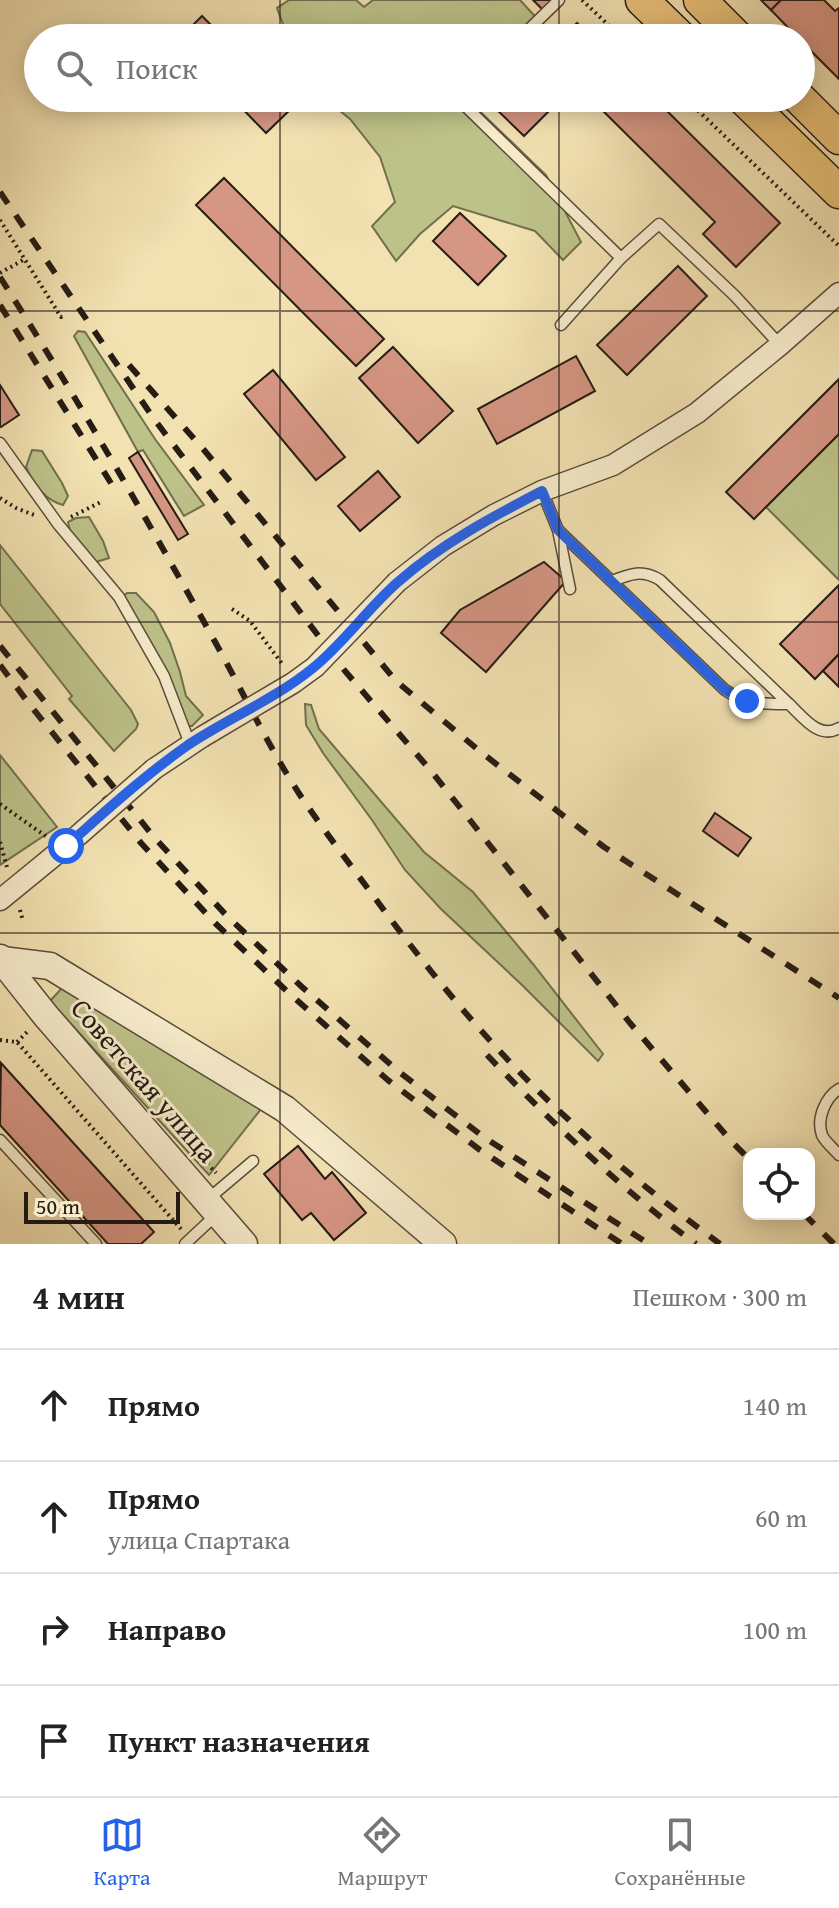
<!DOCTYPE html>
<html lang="ru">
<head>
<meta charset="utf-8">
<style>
	:root { --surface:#fff; --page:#f6f6f6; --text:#222; --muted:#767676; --line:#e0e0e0; --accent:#2563eb }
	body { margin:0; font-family:"Gentium Book Plus",serif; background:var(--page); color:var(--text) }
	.controls { position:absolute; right:24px; bottom:24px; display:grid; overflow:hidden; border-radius:16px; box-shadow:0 4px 20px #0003 }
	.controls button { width:72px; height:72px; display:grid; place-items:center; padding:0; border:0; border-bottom:2px solid var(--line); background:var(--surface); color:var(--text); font:40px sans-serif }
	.scale { position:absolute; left:24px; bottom:20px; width:156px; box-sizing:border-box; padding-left:8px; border:4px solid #251c14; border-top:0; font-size:22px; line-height:28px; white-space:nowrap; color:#251c14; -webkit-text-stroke:6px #f7eccc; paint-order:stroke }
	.stop { position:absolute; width:24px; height:24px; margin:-18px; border:6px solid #2563eb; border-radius:50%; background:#fff }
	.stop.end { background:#2563eb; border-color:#fff; box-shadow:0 2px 8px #0008 }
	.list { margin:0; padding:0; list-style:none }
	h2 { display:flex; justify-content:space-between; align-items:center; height:104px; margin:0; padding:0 32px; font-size:34px }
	h2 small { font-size:26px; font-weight:400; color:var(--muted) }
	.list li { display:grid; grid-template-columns:52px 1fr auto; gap:24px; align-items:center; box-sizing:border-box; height:112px; padding:0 32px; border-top:2px solid var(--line) }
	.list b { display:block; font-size:30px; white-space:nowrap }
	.list p { margin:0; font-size:26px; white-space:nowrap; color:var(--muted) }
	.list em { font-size:26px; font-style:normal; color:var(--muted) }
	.icon { flex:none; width:44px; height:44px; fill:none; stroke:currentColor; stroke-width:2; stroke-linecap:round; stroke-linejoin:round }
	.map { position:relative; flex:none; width:839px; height:1244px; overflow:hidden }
	.search { position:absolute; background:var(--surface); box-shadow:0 4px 20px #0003; left:24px; right:24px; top:24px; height:88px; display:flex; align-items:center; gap:20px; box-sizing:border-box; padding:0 28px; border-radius:44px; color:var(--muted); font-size:30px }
	.sheet { height:552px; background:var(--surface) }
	nav { display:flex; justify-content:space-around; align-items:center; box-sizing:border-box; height:112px; border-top:2px solid var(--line); background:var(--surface); font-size:22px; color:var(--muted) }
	nav a { display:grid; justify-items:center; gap:4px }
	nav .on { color:var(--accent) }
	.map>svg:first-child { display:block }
	.green { fill:#bdc289; stroke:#716f4e; stroke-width:2 }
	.building { fill:#d69684; stroke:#251c14; stroke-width:2 }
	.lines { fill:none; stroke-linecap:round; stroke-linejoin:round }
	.service-casing { stroke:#584d3b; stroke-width:13 }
	.minor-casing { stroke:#584d3b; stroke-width:23 }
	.tertiary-casing { stroke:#584d3b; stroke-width:29 }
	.primary-casing { stroke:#251c14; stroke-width:35 }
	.path { stroke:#251c14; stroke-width:4; stroke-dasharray:2 4; stroke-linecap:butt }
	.service { stroke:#f7eccc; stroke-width:10 }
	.minor { stroke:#f7eccc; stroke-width:20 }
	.tertiary { stroke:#f7eccc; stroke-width:26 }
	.primary { stroke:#e9c078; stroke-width:32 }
	.rail { stroke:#251c14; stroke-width:6; stroke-dasharray:14 14; stroke-linecap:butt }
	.minor-bridge-casing { stroke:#584d3b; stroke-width:23; stroke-linecap:butt }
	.minor-bridge { stroke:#f7eccc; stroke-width:20 }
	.route { stroke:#2563eb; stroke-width:10 }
	.grid { fill:none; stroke:#251c14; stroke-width:2; stroke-opacity:0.55 }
	.labels { text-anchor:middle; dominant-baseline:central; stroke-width:6; stroke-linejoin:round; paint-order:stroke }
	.street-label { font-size:28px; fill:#251c14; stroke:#f7eccc }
</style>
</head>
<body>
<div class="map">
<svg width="839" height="1244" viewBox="0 0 839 1244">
	<rect width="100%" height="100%" fill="#f2e1b1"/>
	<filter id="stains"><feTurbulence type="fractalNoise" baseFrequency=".0025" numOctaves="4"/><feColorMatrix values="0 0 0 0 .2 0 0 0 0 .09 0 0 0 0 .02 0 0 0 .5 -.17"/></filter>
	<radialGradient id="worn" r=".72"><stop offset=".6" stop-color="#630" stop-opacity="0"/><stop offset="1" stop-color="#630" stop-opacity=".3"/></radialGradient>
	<g class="green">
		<polygon points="289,0 356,0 364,7 373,0 520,0 554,37 288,38 277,8"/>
		<polygon points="324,98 466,98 546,175 581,242 563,260 535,231 453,206 420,234 396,261 372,226 395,202 380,157 350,119"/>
		<polygon points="78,331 85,332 155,439 204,505 184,516 143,450 138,452 74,336"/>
		<polygon points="839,434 839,580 766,507"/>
		<path d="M 32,450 L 42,451 L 62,483 L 68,496 L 63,505 C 45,500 33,484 26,467 Z"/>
		<polygon points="89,517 103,541 109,558 96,562 70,531 68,522 76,518"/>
		<polygon points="0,545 131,710 138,724 136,729 114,751 69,699 72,696 0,604"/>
		<polygon points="127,593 136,593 154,612 170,643 180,672 186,696 203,715 192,726 184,726 121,599"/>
		<polygon points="305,704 311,705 319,729 424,852 473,892 533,964 603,1054 598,1061 522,985 441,909 405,870 372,820 323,753 306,725"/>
		<polygon points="0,755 57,827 0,865"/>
		<polygon points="62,988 261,1109 209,1175 50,1001"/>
	</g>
	<g class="building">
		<polygon points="533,0 552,0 542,9"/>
		<polygon points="761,0 781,0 771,10"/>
		<polygon points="781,0 824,0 835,11 839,8 839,79 801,41 801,38 798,38 771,10"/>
		<polygon points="202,16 224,38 180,38"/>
		<polygon points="577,23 593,38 562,38"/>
		<polygon points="232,98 283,98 292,108 266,133"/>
		<polygon points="502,98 562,98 524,136 494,107"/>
		<polygon points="590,98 654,98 780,223 736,267 703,234 715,222"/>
		<polygon points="224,178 384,339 356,366 196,205"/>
		<polygon points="460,213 506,256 478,285 433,241"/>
		<polygon points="678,266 707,296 627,375 597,345"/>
		<polygon points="393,347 453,411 418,443 359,378"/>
		<polygon points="576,356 595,391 497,444 478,409"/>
		<polygon points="273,370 345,457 316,480 244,394"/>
		<polygon points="839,379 839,434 754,519 726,492"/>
		<polygon points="0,385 19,415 1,427 0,426"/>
		<polygon points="138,452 188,534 178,540 129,458"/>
		<polygon points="378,471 400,497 360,531 338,506"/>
		<polygon points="544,562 566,581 486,672 441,633 460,610"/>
		<polygon points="839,585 839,654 815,679 780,644"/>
		<polygon points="839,654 839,687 823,671"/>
		<polygon points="715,813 751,838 738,856 703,831"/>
		<polygon points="1,1063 154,1232 141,1244 108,1244 0,1125"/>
		<polygon points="298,1146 325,1179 332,1172 366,1213 334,1240 311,1213 302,1220 264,1174"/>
	</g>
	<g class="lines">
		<g class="service-casing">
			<g id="service">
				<polyline points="520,38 559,0"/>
				<polyline points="459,98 458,99 621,258 659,224 735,296 780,345"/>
				<polyline points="561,325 621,258"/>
				<polyline points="0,443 58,524 119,597 164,676 190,744"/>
				<polyline points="542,491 558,530 570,589"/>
				<path d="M 558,530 L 725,690 C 748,705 763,704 789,704 C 803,717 819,740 839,728"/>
				<path d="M 612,581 C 630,574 642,569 660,580 L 789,704"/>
				<path d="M 839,1089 C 826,1097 816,1118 822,1135 C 825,1142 834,1149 839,1155"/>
				<polyline points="0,1140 96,1244"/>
				<polyline points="207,1200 253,1161"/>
				<polyline points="185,1244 217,1214"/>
			</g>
		</g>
		<g class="minor-casing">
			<g id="minor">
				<polyline points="397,582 443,546 494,515 542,491 613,465 697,413 780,345 839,293"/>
				<polyline points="154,769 202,737"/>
				<polyline points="0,900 66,846"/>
			</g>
		</g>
		<g class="tertiary-casing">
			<g id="tertiary">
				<polyline points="0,958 46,1016 244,1244"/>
				<polyline points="2,960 50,966 285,1109 443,1244"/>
			</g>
		</g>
		<g class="primary-casing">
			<g id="primary">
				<polyline points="642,0 681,38"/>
				<polyline points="700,0 738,38"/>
				<polyline points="743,98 839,192"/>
				<polyline points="799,98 839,138"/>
			</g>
		</g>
		<g class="path">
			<polyline points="582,0 622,38"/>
			<polyline points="685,98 839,246"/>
			<polyline points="0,220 61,317 63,316"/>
			<polyline points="0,273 25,259"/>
			<polyline points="0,498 16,508 34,515"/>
			<polyline points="71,517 101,502"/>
			<polyline points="232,609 250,621 283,665"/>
			<polyline points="0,804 47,837"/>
			<polyline points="0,842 8,871"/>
			<polyline points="20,910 23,921"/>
			<polyline points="0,1040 17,1042 181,1229"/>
			<polyline points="17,1042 28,1031"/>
			<polyline points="203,1159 216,1173"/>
		</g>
		<use href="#service" class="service"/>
		<use href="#minor" class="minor"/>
		<use href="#tertiary" class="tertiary"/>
		<use href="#primary" class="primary"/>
		<g class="rail">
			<polyline points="0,192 154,419 345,671 432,772 630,1023 732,1142 749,1159"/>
			<path d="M 0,277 C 75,395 146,517 214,640 C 243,692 268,746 300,795 C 322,828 346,859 369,890 C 429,972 493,1051 569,1120 C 616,1165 668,1205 720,1244"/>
			<polyline points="0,305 114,488"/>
			<polyline points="129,365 204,450 396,681 482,753 604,847 839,998"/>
			<polyline points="0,646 153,836 226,915 302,987 398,1071 485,1138 649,1244"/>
			<polyline points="0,665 30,705 141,843 215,923 292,996 389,1081 480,1150 622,1244"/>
			<path d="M 487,1055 C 552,1123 620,1188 696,1244"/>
			<polyline points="804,1214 834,1244"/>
		</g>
		<g class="minor-bridge-casing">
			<g id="minor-bridge">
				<polyline points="202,737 293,683 315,667 397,582"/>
				<polyline points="66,846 154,769"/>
			</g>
		</g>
		<use href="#minor-bridge" class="minor-bridge"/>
	</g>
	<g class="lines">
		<path class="route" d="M 66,846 C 106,811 145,775 188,745 C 229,718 275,699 313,668 C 344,643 368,608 398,582 C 441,544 492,517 542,491 L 558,530 L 725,690 L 747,701"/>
	</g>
	<path class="grid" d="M 280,0 L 280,38M 559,0 L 559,38M 280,98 L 280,1244M 559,98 L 559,1244M 0,311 L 839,311M 0,622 L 839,622M 0,933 L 839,933"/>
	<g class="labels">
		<g class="street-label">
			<text transform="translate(145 1080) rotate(49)">Советская улица</text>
		</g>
	</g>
	<rect width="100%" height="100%" filter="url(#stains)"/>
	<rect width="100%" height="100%" fill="url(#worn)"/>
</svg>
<div class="controls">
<button><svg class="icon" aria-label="locate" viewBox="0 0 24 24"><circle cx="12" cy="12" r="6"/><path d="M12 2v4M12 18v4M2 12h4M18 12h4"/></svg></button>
</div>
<div class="scale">50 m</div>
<div class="stop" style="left:66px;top:846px"></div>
<div class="stop end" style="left:747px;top:701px"></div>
<div class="search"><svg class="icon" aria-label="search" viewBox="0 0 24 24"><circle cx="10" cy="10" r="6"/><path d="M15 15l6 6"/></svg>Поиск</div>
</div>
<section class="sheet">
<h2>4 мин<small>Пешком · 300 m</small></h2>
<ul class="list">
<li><svg class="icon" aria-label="ahead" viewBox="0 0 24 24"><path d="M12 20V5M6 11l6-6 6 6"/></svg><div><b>Прямо</b></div><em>140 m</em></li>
<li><svg class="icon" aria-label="ahead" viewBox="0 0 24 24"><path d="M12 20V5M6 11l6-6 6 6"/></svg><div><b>Прямо</b><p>улица Спартака</p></div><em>60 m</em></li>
<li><svg class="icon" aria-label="right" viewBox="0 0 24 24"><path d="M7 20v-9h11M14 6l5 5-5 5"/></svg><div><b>Направо</b></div><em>100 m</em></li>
<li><svg class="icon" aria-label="arrive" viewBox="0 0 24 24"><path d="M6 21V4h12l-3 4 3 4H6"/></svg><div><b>Пункт назначения</b></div></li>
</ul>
</section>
<nav>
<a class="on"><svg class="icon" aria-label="map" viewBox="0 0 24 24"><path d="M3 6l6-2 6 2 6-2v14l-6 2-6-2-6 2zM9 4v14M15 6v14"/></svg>Карта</a>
<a><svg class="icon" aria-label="directions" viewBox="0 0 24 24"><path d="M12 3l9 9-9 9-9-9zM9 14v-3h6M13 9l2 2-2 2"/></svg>Маршрут</a>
<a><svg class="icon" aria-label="saved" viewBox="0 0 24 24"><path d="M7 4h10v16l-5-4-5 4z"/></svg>Сохранённые</a>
</nav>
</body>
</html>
